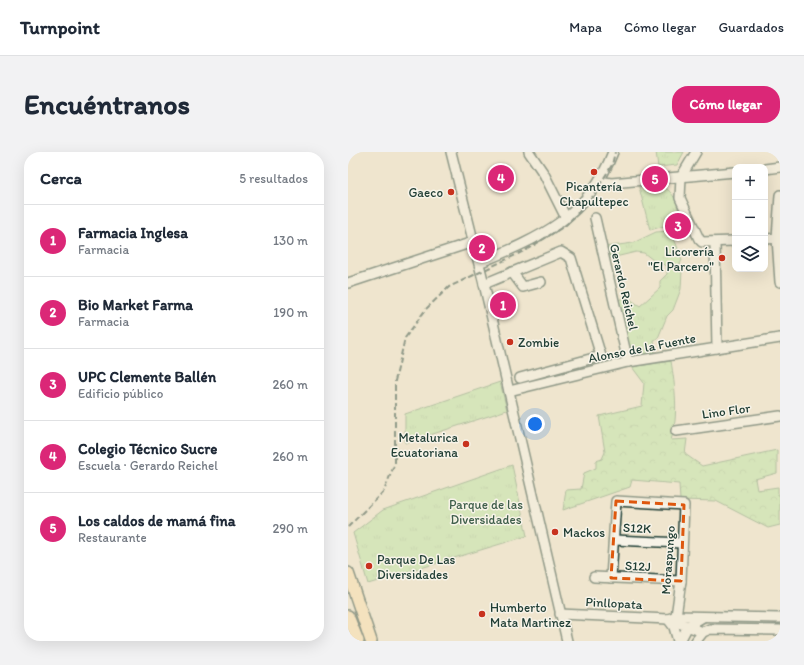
<!DOCTYPE html>
<html lang="es">
<head>
<meta charset="utf-8">
<style>
	:root { --surface:#fff; --page:#f2f2f3; --text:#1f2937; --muted:#747a83; --line:#e0e1e3; --accent:#db2777 }
	body { margin:0; font-family:Itim,sans-serif; background:var(--page); color:var(--text) }
	.controls { position:absolute; right:12px; top:12px; display:grid; overflow:hidden; border-radius:8px; box-shadow:0 4px 16px #0002 }
	.controls button { width:36px; height:36px; display:grid; place-items:center; padding:0; border:0; border-bottom:1px solid var(--line); background:var(--surface); color:var(--text); font:20px sans-serif }
	.you { position:absolute; left:187px; top:272px; width:14px; height:14px; margin:-10px; border:3px solid #fff; border-radius:50%; background:#1a73e8; box-shadow:0 0 0 6px #1a73e833 }
	.badge { display:grid; place-items:center; width:26px; height:26px; border-radius:50%; background:var(--accent); color:#fff; font-size:13px; font-weight:700 }
	.pin { position:absolute; translate:-50% -50%; border:2px solid #fff; box-shadow:0 1px 4px #0006 }
	.list { margin:0; padding:0; list-style:none }
	h2 { display:flex; justify-content:space-between; align-items:center; height:52px; margin:0; padding:0 16px; font-size:17px }
	h2 small { font-size:13px; font-weight:400; color:var(--muted) }
	.list li { display:grid; grid-template-columns:26px 1fr auto; gap:12px; align-items:center; box-sizing:border-box; height:72px; padding:0 16px; border-top:1px solid var(--line) }
	.list b { display:block; font-size:15px; white-space:nowrap }
	.list p { margin:0; font-size:13px; white-space:nowrap; color:var(--muted) }
	.list em { font-size:13px; font-style:normal; color:var(--muted) }
	.icon { flex:none; width:22px; height:22px; fill:none; stroke:currentColor; stroke-width:2; stroke-linecap:round; stroke-linejoin:round }
	.map { position:relative; flex:none; width:432px; height:489px; overflow:hidden; border-radius:16px }
	header { display:flex; align-items:center; gap:24px; box-sizing:border-box; height:56px; padding:0 20px; background:var(--surface); border-bottom:1px solid var(--line) }
	header strong { font-size:19px }
	nav { display:flex; gap:22px; margin-inline-start:auto; font-size:14px }
	.intro { display:flex; align-items:center; justify-content:space-between; box-sizing:border-box; height:96px; padding:0 24px }
	h1 { margin:0; font-size:28px }
	.button { padding:10px 18px; border-radius:16px; background:var(--accent); color:#fff; font-size:14px; font-weight:700 }
	main { display:flex; gap:24px; padding:0 24px }
	aside { flex:1; background:var(--surface); border-radius:16px; box-shadow:0 4px 16px #0002 }
	.map>svg:first-child { display:block }
	.grass { fill:url(#grass-tufts); stroke:#6c906b }
	.forest { fill:url(#forest-crowns); stroke:#6c906b }
	.lines { fill:none; stroke-linecap:round; stroke-linejoin:round }
	.minor-casing { stroke:#1f3d34; stroke-width:12 }
	.major-casing { stroke:#1f3d34; stroke-width:14 }
	.minor { stroke:#f7f3e8; stroke-width:9 }
	.major { stroke:#fbddab; stroke-width:11 }
	.rail { stroke:#1f3d34; stroke-width:2; stroke-dasharray:6 3; stroke-linecap:butt }
	.marked { fill:none; stroke:#de580e; stroke-width:3; stroke-dasharray:8 5; stroke-linejoin:round }
	.poi-dot { fill:#c8321e; stroke:#f7f3e8; stroke-width:1.5 }
	.labels { text-anchor:middle; dominant-baseline:central; stroke-width:3; stroke-linejoin:round; paint-order:stroke }
	.poi-label { font-size:13px; fill:#1f3d34; stroke:#f7f3e8; text-anchor:start }
	.street-label { font-size:13px; fill:#1f3d34; stroke:#f7f3e8 }
	.park-label { font-size:13px; fill:#3e5e4a; stroke:#f7f3e8 }
</style>
</head>
<body>
<header>
<strong>Turnpoint</strong>
<nav><a>Mapa</a><a>Cómo llegar</a><a>Guardados</a></nav>
</header>
<div class="intro"><h1>Encuéntranos</h1><a class="button">Cómo llegar</a></div>
<main>
<aside>
<h2>Cerca<small>5 resultados</small></h2>
<ul class="list">
<li><span class="badge">1</span><div><b>Farmacia Inglesa</b><p>Farmacia</p></div><em>130 m</em></li>
<li><span class="badge">2</span><div><b>Bio Market Farma</b><p>Farmacia</p></div><em>190 m</em></li>
<li><span class="badge">3</span><div><b>UPC Clemente Ballén</b><p>Edificio público</p></div><em>260 m</em></li>
<li><span class="badge">4</span><div><b>Colegio Técnico Sucre</b><p>Escuela · Gerardo Reichel</p></div><em>260 m</em></li>
<li><span class="badge">5</span><div><b>Los caldos de mamá fina</b><p>Restaurante</p></div><em>290 m</em></li>
</ul>
</aside>
<div class="map">
<svg width="432" height="489" viewBox="0 0 432 489">
	<defs>
		<pattern id="grass-tufts" width="24" height="20" patternUnits="userSpaceOnUse"><rect width="24" height="20" fill="#b8e4a2"/><path d="M3 7l-1-3M5 7V3M7 7l1-3M15 17l-1-3M17 17v-4M19 17l1-3" fill="none" stroke="#9ec48c"/></pattern>
		<pattern id="forest-crowns" width="20" height="18" patternUnits="userSpaceOnUse"><rect width="20" height="18" fill="#b8e4a2"/><path d="M2 6a3 3 0 1 1 6 0M12 15a3 3 0 1 1 6 0" fill="none" stroke="#9ec48c"/></pattern>
	</defs>
	<rect width="100%" height="100%" fill="#efe5ce"/>
	<filter id="ink" filterUnits="userSpaceOnUse"><feTurbulence type="fractalNoise" baseFrequency=".025" numOctaves="2"/><feDisplacementMap in="SourceGraphic" scale="8" xChannelSelector="R" yChannelSelector="G"/><feConvolveMatrix kernelMatrix="1 2 1 2 8 2 1 2 1" color-interpolation-filters="sRGB"/></filter>
	<g filter="url(#ink)">
		<g class="grass">
			<polygon points="308,0 336,0 329,13 310,15"/>
			<path d="M 309,33 C 328,37 328,52 334,69 L 302,78 L 291,35 Z"/>
			<polygon points="323,79 331,99 335,101 331,104 334,108 332,112 334,118 333,137 325,158 319,164 310,186 306,188 307,202 279,207 268,149 282,143 283,148 292,154 312,136 312,129 319,122 319,114 305,108 296,101 288,100 259,107 256,95 285,91 308,80"/>
			<polygon points="152,230 159,258 57,291 57,262"/>
			<polygon points="164,313 179,384 20,432 5,381 35,358"/>
		</g>
		<path class="forest" d="M 323,209 C 327,234 331,264 323,288 L 339,287 L 337,302 L 354,314 L 429,298 L 429,321 L 407,327 L 409,338 L 430,335 L 430,343 L 432,343 L 432,373 L 420,376 L 368,349 L 332,348 L 331,332 L 284,328 L 282,335 L 215,358 L 218,338 L 233,337 L 236,321 L 248,316 L 248,309 L 254,307 L 257,300 L 251,264 L 294,254 L 296,231 L 284,215 Z"/>
		<g class="lines">
			<g class="minor-casing">
				<g id="minor">
					<polyline points="103,0 136,132 219,489"/>
					<polyline points="181,0 196,22 218,66"/>
					<polyline points="348,0 333,25 332,46 351,87 354,90 387,89"/>
					<polyline points="417,17 432,15"/>
					<polyline points="251,29 263,31 387,20"/>
					<polyline points="432,43 429,86 432,130"/>
					<polyline points="247,66 280,210"/>
					<polyline points="417,87 432,86"/>
					<polyline points="367,91 369,196"/>
					<path d="M 131,111 C 191,86 240,66 265,0"/>
					<polyline points="164,120 175,135 193,130"/>
					<polyline points="0,131 125,90"/>
					<polyline points="136,132 213,100 223,106 253,204 172,226"/>
					<polyline points="161,239 280,210 432,186"/>
					<polyline points="328,279 432,264"/>
					<polyline points="266,388 334,391"/>
					<polyline points="246,425 333,429"/>
					<polyline points="263,426 268,349 336,353 333,429 328,464"/>
					<polyline points="212,462 320,467 328,464 432,466"/>
					<polyline points="320,467 355,480"/>
					<polyline points="320,467 326,475 330,489"/>
					<polyline points="332,489 340,474 355,465"/>
					<polyline points="348,489 355,480 362,477 432,478"/>
				</g>
			</g>
			<g class="major-casing">
				<g id="major">
					<polyline points="0,421 23,489"/>
					<polyline points="0,464 10,489"/>
				</g>
			</g>
			<use href="#minor" class="minor"/>
			<use href="#major" class="major"/>
			<polyline class="rail" points="0,375 36,339 47,311 47,229 57,186 78,157 101,135 178,98 218,73 243,47 264,13 267,0"/>
		</g>
	</g>
	<path d="M0 0H432V489H0ZM 268,349 L 336,353 L 333,429 L 263,426 Z" fill="#efe5ce" fill-opacity=".55" fill-rule="evenodd"/>
	<path class="marked" d="M 268,349 L 336,353 L 333,429 L 263,426 Z"/>
	<g class="poi-dot">
		<circle cx="246" cy="20" r="4"/>
		<circle cx="103" cy="40" r="4"/>
		<circle cx="374" cy="106" r="4"/>
		<circle cx="162" cy="190" r="4"/>
		<circle cx="118" cy="292" r="4"/>
		<circle cx="207" cy="380" r="4"/>
		<circle cx="21" cy="414" r="4"/>
		<circle cx="134" cy="462" r="4"/>
	</g>
	<g class="labels">
		<g class="poi-label">
			<text x="246" y="34" text-anchor="middle">Picantería<tspan x="246" dy="15">Chapultepec</tspan></text>
			<text x="95" y="40" text-anchor="end">Gaeco</text>
			<text x="366" y="99" text-anchor="end">Licorería<tspan x="366" dy="15">"El Parcero"</tspan></text>
			<text x="170" y="190">Zombie</text>
			<text x="110" y="285" text-anchor="end">Metalurica<tspan x="110" dy="15">Ecuatoriana</tspan></text>
			<text x="215" y="380">Mackos</text>
			<text x="29" y="407">Parque De Las<tspan x="29" dy="15">Diversidades</tspan></text>
			<text x="142" y="455">Humberto<tspan x="142" dy="15">Mata Martinez</tspan></text>
		</g>
		<g class="street-label">
			<text transform="translate(276 135) rotate(77)">Gerardo Reichel</text>
			<text transform="translate(294 196) rotate(-11)">Alonso de la Fuente</text>
			<text transform="translate(378 259) rotate(-8)">Lino Flor</text>
			<text transform="translate(289 376) rotate(3)">S12K</text>
			<text transform="translate(320 408) rotate(-86)">Moraspungo</text>
			<text transform="translate(290 414) rotate(3)">S12J</text>
			<text transform="translate(266 451) rotate(3)">Pinllopata</text>
		</g>
		<g class="park-label">
			<text x="138" y="352">Parque de las<tspan x="138" dy="15">Diversidades</tspan></text>
		</g>
	</g>
</svg>
<div class="controls">
<button>+</button>
<button>−</button>
<button><svg class="icon" aria-label="layers" viewBox="0 0 24 24"><path d="M12 4l9 5-9 5-9-5zM3 14l9 5 9-5"/></svg></button>
</div>
<div class="you"></div>
<div class="pin badge" style="left:155px;top:153px">1</div>
<div class="pin badge" style="left:134px;top:96px">2</div>
<div class="pin badge" style="left:330px;top:74px">3</div>
<div class="pin badge" style="left:153px;top:26px">4</div>
<div class="pin badge" style="left:307px;top:27px">5</div>
</div>
</main>
</body>
</html>
